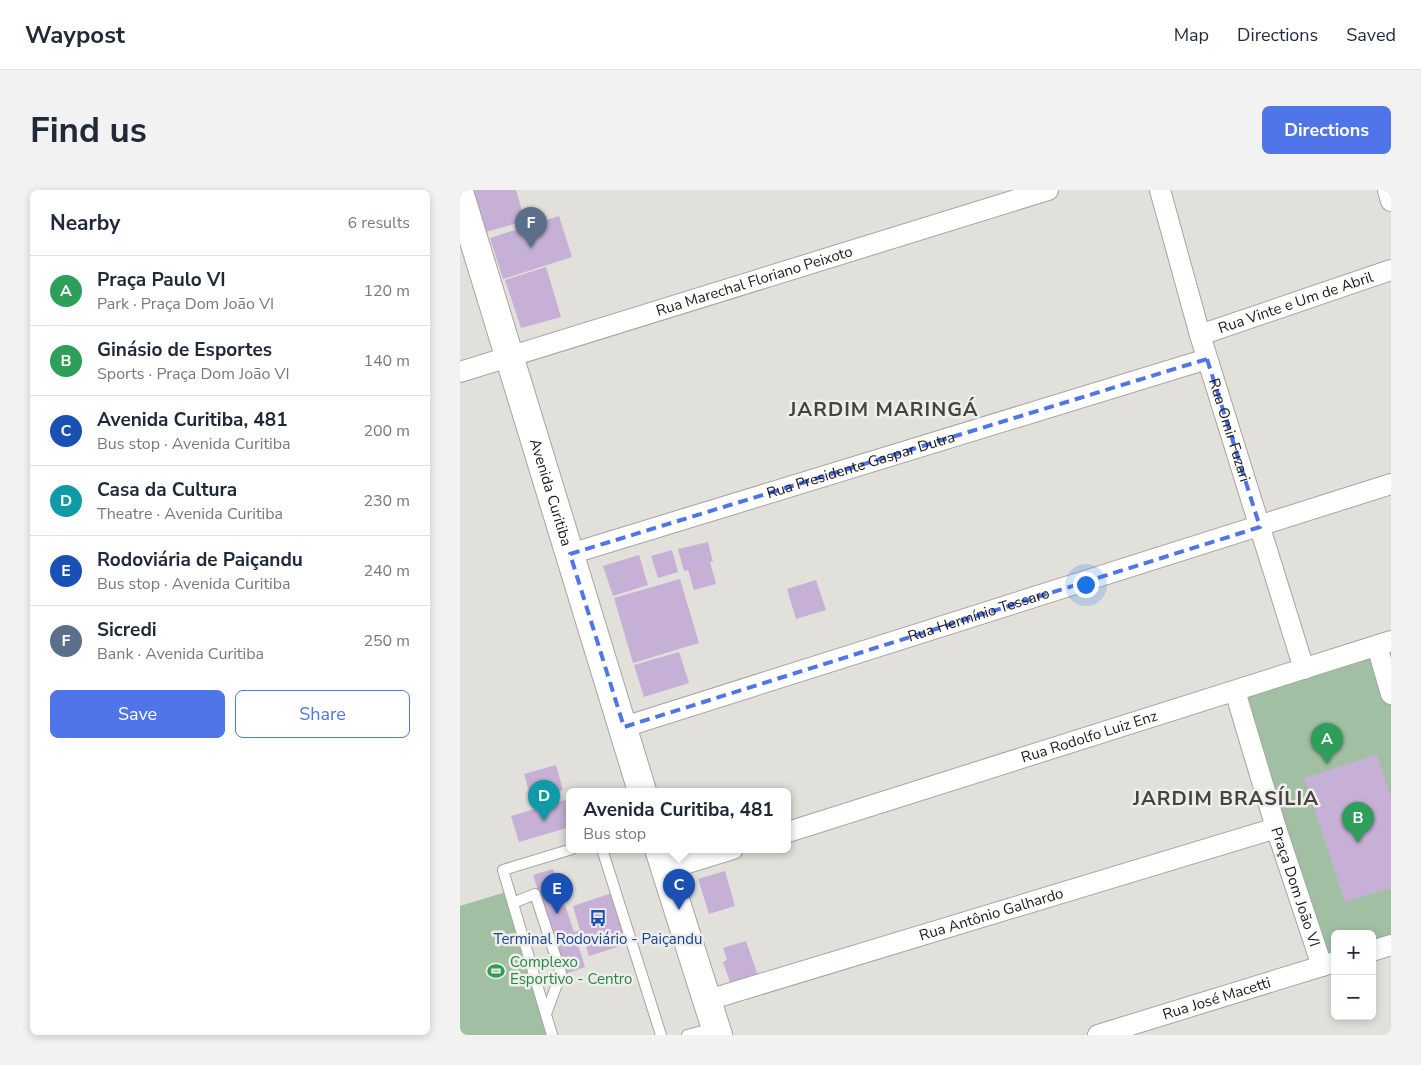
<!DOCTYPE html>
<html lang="en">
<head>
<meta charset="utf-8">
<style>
	:root { --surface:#fff; --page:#f2f2f3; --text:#1f2937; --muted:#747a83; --line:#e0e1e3; --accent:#4f75e9 }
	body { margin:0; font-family:"Nunito Sans",sans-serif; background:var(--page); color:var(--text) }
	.controls { position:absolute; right:15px; bottom:15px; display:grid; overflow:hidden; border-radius:8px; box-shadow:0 2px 8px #0003 }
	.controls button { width:45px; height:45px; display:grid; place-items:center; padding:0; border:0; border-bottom:1px solid var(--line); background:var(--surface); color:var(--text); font:25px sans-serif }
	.you { position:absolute; left:625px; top:394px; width:18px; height:18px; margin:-12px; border:4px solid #fff; border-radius:50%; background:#1a73e8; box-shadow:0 0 0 8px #1a73e833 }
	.badge { display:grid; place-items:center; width:32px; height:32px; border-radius:50%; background:var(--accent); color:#fff; font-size:16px; font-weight:700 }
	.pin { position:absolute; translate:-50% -41px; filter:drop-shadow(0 1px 2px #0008) }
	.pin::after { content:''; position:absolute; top:26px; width:18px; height:15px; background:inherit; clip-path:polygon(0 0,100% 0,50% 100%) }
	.popup { position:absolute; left:106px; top:598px; width:225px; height:65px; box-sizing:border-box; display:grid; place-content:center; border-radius:8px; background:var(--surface); filter:drop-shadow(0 1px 4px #0005); font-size:16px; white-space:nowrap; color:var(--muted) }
	.popup b { font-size:19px; color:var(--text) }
	.popup::after { content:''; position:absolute; left:50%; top:100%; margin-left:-10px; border:10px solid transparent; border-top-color:var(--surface) }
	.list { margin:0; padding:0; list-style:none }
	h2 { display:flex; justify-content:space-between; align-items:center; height:65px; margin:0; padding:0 20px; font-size:21px }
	h2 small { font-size:16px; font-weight:400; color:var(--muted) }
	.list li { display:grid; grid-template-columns:32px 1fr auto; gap:15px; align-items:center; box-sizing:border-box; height:70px; padding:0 20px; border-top:1px solid var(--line) }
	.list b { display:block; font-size:19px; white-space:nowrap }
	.list p { margin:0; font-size:16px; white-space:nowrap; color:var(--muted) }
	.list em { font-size:16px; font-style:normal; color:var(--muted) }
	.actions { display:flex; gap:10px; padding:15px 20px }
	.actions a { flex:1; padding:11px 0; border:1px solid var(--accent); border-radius:8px; text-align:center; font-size:18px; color:var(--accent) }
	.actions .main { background:var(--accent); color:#fff }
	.map { position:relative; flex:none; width:931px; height:845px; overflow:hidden; border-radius:8px }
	header { display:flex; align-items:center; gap:30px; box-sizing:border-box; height:70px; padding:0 25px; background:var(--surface); border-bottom:1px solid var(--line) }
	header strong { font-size:24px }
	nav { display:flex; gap:28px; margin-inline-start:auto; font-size:18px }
	.intro { display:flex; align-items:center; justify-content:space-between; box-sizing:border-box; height:120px; padding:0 30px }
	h1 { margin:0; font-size:35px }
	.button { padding:12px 22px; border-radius:8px; background:var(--accent); color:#fff; font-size:18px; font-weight:700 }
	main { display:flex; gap:30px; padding:0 30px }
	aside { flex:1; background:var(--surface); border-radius:8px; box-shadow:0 2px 8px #0003 }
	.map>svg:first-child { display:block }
	.green { fill:#a1bfa2 }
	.building { fill:#c6b0d5 }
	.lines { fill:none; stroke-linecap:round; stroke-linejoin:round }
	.lane-casing { stroke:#a6a5a0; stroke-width:12 }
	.street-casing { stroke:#a6a5a0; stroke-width:22 }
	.secondary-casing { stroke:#a6a5a0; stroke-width:30 }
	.lane { stroke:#fff; stroke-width:10 }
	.street { stroke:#fff; stroke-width:20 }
	.secondary { stroke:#fff; stroke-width:28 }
	.marked { fill:none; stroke:#4f75e9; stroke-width:4; stroke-dasharray:10 6; stroke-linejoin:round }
	.labels { text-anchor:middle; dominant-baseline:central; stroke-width:5; stroke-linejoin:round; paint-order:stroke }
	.street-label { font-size:15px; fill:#1b1b19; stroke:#efeee8 }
	.transit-label { font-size:15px; fill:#164399; stroke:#efeee8 }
	.leisure-label { font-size:15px; fill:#27864d; stroke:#efeee8; text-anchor:start }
	.district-label { font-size:20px; font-weight:bold; letter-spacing:1px; fill:#454440; stroke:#efeee8 }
</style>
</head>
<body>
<header>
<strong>Waypost</strong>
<nav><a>Map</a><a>Directions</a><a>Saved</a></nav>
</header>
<div class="intro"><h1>Find us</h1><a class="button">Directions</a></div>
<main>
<aside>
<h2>Nearby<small>6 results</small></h2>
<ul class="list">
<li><span class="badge" style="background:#2e9e5b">A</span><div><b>Praça Paulo VI</b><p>Park · Praça Dom João VI</p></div><em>120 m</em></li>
<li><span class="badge" style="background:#2e9e5b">B</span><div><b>Ginásio de Esportes</b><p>Sports · Praça Dom João VI</p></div><em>140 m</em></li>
<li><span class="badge" style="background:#1a4fb4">C</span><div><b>Avenida Curitiba, 481</b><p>Bus stop · Avenida Curitiba</p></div><em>200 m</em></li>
<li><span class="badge" style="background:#0f9aa8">D</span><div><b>Casa da Cultura</b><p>Theatre · Avenida Curitiba</p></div><em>230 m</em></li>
<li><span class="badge" style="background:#1a4fb4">E</span><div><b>Rodoviária de Paiçandu</b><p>Bus stop · Avenida Curitiba</p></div><em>240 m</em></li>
<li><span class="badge" style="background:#5c6f8a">F</span><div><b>Sicredi</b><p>Bank · Avenida Curitiba</p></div><em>250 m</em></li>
</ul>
<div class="actions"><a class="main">Save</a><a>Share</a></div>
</aside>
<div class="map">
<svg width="931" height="845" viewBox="0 0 931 845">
	<rect width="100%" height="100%" fill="#e1e0db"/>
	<g class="green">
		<polygon points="914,462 931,515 931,752 912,758 912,744 875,744 875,770 865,773 781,502"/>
		<polygon points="49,701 92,845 0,845 0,716"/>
	</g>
	<g class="building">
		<polygon points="14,0 56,0 65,31 26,42"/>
		<polygon points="99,26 112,67 43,89 30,48"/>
		<polygon points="86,77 101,127 61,138 45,90"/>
		<polygon points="248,352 253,372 250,372 256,394 234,400 228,380 224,381 218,359"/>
		<polygon points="212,360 218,382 198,388 191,366"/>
		<polygon points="179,365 188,395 153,406 143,376"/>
		<polygon points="220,389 239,453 173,473 154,408"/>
		<polygon points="356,390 366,420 336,429 327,399"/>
		<polygon points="219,462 229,493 184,507 174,475"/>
		<polygon points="917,564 931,608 931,698 885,712 844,588"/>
		<polygon points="96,575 103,600 71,609 64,584"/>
		<polygon points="109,609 110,615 110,637 59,652 51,626"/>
		<polygon points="93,679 114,742 120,740 113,716 152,703 167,754 129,766 125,753 118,755 125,777 105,784 73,685"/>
		<polygon points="265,681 275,716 249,724 238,689"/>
		<polygon points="286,751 298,786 271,795 263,772 267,770 263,758"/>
	</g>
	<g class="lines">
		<g class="lane-casing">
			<g id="lane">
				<polyline points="142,659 201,845"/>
				<polyline points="53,713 75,704 101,783 86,824"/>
				<polyline points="92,845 43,680 112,659"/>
				<polyline points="227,845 255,838"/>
			</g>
		</g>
		<g class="street-casing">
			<g id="street">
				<path id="s1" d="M 700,0 L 740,145 L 844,479"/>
				<polyline points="928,0 931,11"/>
				<path id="s2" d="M 740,145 L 931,80"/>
				<path id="s3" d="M 0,182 L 588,0"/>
				<path id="s4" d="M 110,364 L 747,169"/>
				<polyline points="917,456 931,504"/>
				<path id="s5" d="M 775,501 L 816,638 L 862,776"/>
				<path id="s6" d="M 164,537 L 931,294"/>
				<path id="s7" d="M 328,642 L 931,451"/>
				<polyline points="205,680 273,659"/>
				<polyline points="912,761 931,755"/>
				<path id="s8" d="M 248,810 L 816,638"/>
				<path id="s9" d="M 638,845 L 875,772"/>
			</g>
		</g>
		<g class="secondary-casing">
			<g id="secondary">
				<path id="s10" d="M 0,5 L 182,601"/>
				<polyline points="199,659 258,845"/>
			</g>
		</g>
		<use href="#lane" class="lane"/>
		<use href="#street" class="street"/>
		<use href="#secondary" class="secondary"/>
	</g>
	<path class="marked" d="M 747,169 L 800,337 L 164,537 L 110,364 Z"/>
	<defs>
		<g id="bus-bare" transform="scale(1.35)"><path d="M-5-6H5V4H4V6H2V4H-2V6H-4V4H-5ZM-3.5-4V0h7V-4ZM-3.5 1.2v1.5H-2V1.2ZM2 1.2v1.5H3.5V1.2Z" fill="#1a4fb4" stroke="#efeee8" stroke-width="2.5" paint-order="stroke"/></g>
		<g id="stadium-bare" transform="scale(1.35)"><path d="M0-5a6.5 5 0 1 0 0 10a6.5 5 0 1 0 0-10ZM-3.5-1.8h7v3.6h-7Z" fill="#2e9e5b" stroke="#efeee8" stroke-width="2.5" paint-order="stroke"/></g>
	</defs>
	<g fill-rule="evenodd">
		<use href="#bus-bare" x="138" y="728"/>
		<use href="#stadium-bare" x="36" y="781"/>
	</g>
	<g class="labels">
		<g class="street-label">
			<text stroke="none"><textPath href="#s3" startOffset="308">Rua Marechal Floriano Peixoto</textPath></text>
			<text stroke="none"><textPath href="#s2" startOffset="101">Rua Vinte e Um de Abril</textPath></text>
			<text stroke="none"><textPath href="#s1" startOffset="250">Rua Omir Fuzari</textPath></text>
			<text stroke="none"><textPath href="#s4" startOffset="304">Rua Presidente Gaspar Dutra</textPath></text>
			<text stroke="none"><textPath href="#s10" startOffset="311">Avenida Curitiba</textPath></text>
			<text stroke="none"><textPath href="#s6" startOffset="372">Rua Hermínio Tessaro</textPath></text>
			<text stroke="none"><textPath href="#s7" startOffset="316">Rua Rodolfo Luiz Enz</textPath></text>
			<text stroke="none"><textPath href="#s5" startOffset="205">Praça Dom João VI</textPath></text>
			<text stroke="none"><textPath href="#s8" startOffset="296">Rua Antônio Galhardo</textPath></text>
			<text stroke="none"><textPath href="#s9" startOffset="124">Rua José Macetti</textPath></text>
		</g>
		<g class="transit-label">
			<text x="138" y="749">Terminal Rodoviário - Paiçandu</text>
		</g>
		<g class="leisure-label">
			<text x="50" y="772">Complexo<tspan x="50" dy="17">Esportivo - Centro</tspan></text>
		</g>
		<g class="district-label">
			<text x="424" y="219">JARDIM MARINGÁ</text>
			<text x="766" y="608">JARDIM BRASÍLIA</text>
		</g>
	</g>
</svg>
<div class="controls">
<button>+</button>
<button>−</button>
</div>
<div class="you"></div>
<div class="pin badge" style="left:867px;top:574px;background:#2e9e5b">A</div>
<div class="pin badge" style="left:898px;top:653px;background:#2e9e5b">B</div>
<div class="pin badge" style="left:219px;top:720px;background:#1a4fb4">C</div>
<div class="popup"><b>Avenida Curitiba, 481</b>Bus stop</div>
<div class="pin badge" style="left:84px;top:631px;background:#0f9aa8">D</div>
<div class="pin badge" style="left:97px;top:724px;background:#1a4fb4">E</div>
<div class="pin badge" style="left:71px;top:58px;background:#5c6f8a">F</div>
</div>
</main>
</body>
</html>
